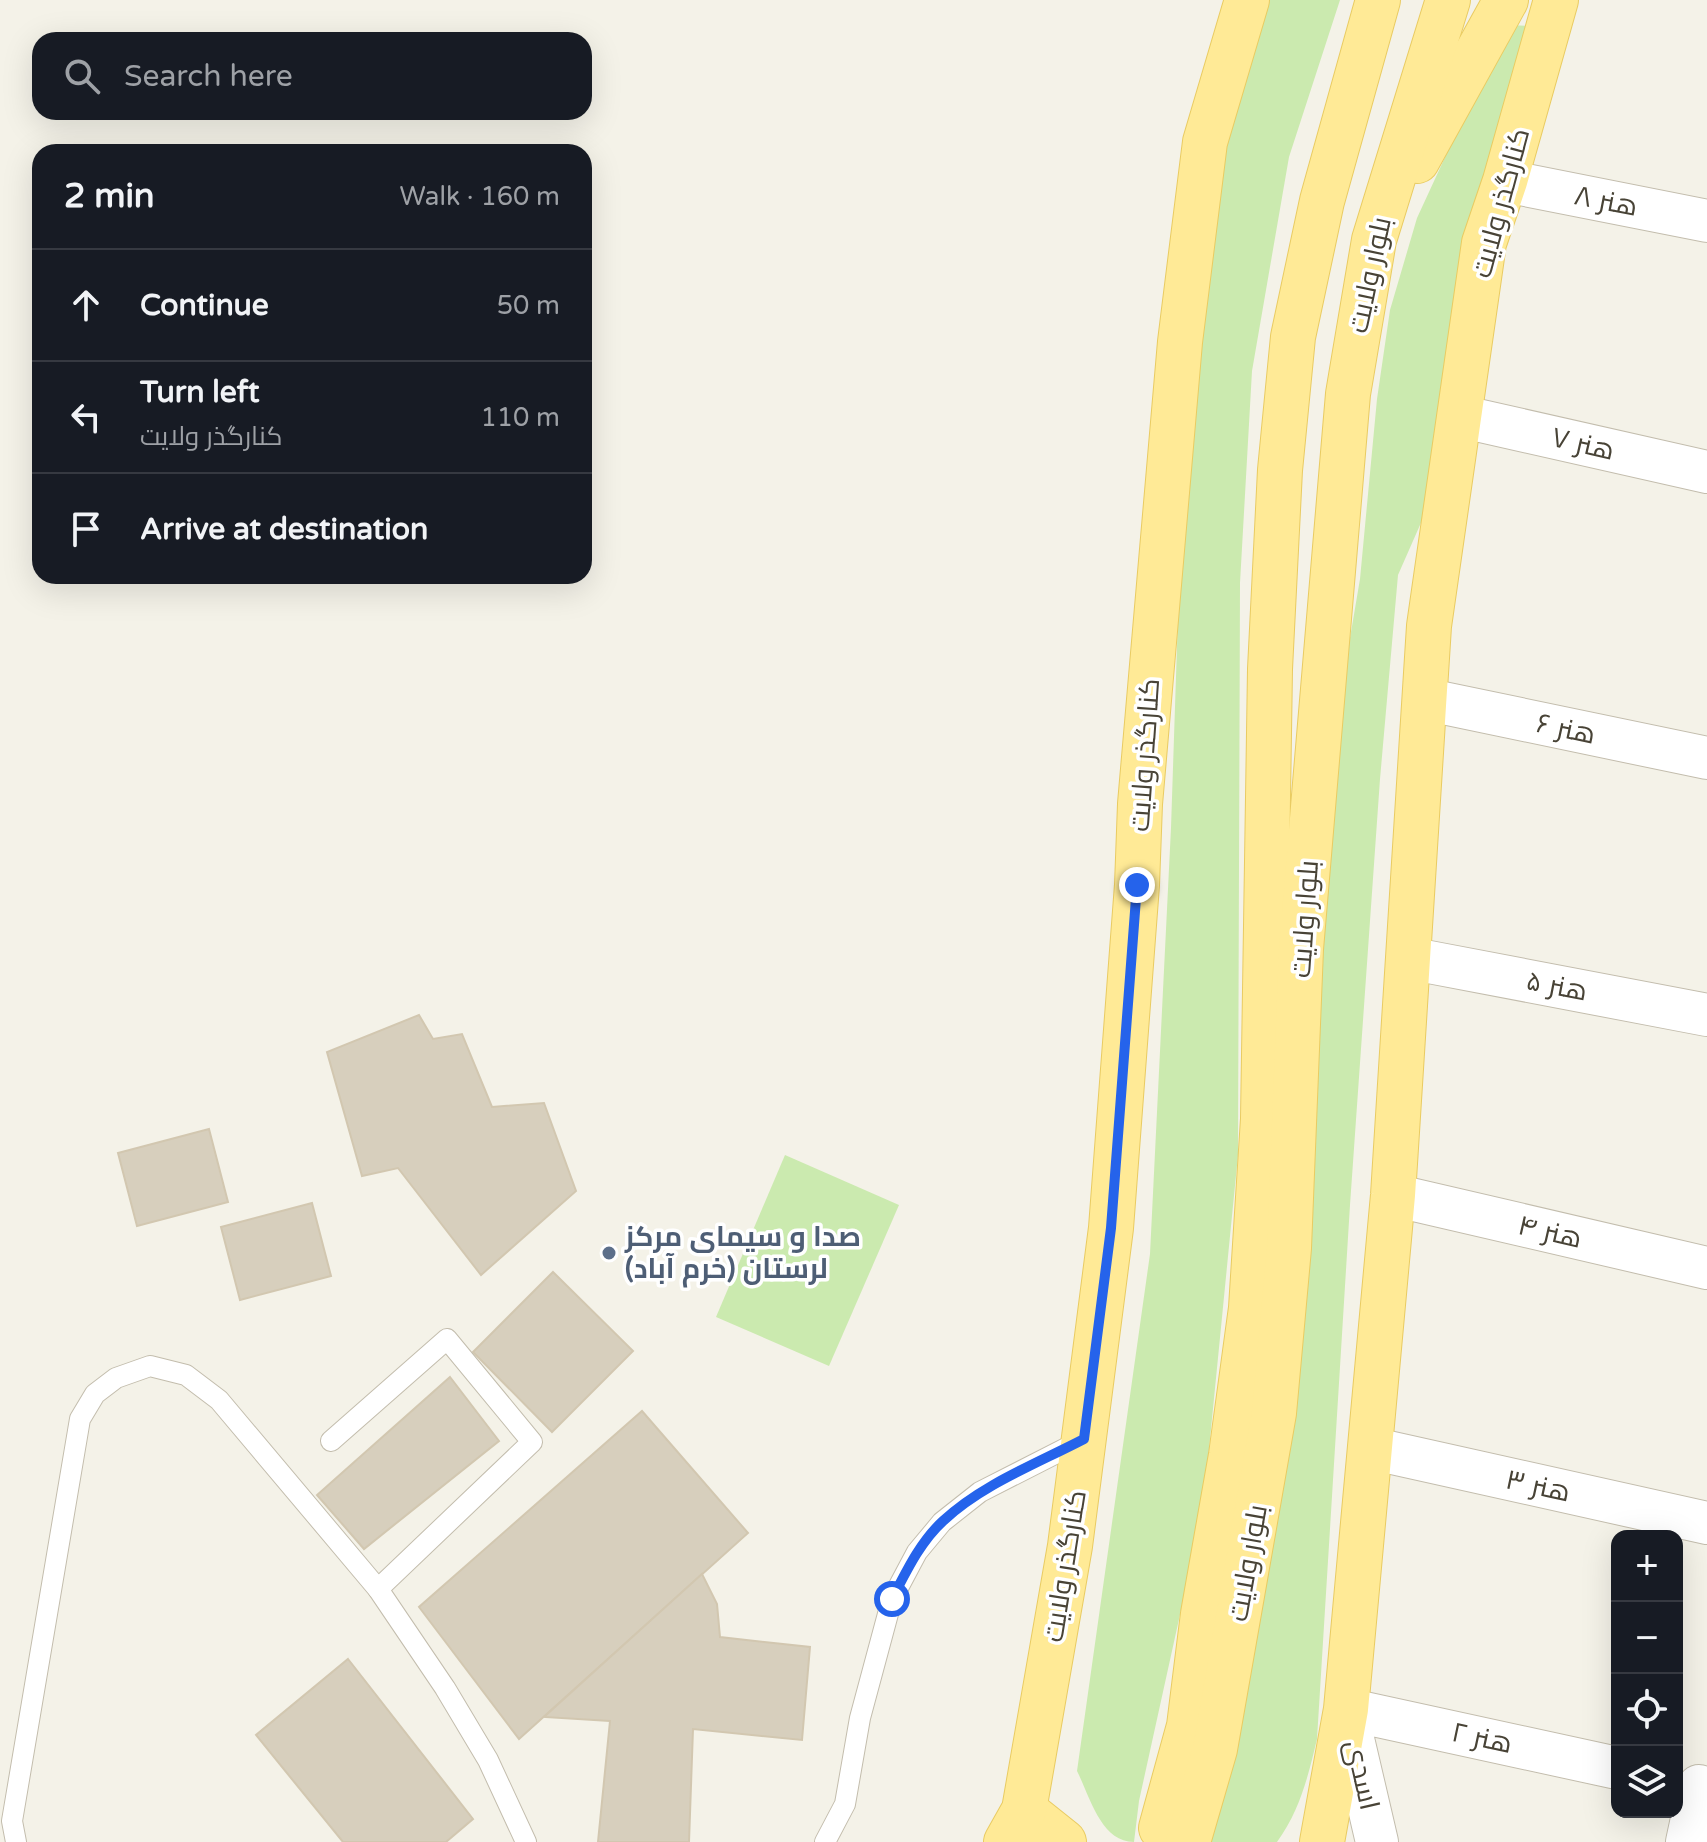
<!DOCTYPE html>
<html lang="en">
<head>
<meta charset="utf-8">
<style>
	:root { --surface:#171b24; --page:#242831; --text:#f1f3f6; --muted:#9ea1a6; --line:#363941 }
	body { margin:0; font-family:"Varela Round",Cairo,sans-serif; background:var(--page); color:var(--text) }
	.controls { position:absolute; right:24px; bottom:24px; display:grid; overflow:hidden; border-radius:16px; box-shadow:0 8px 32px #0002 }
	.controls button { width:72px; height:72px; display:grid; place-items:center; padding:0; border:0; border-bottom:2px solid var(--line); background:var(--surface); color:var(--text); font:40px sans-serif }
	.stop { position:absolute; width:24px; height:24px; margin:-18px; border:6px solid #2563eb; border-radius:50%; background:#fff }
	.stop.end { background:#2563eb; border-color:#fff; box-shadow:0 2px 8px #0008 }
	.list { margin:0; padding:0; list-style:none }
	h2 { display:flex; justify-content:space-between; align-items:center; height:104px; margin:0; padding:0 32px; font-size:34px }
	h2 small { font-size:26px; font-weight:400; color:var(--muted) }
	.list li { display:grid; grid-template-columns:52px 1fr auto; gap:24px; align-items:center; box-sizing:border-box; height:112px; padding:0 32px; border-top:2px solid var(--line) }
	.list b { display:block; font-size:30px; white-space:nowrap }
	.list p { margin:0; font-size:26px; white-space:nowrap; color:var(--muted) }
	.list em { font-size:26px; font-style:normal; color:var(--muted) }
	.icon { flex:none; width:44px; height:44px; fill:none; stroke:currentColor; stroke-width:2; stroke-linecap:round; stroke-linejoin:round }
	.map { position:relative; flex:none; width:1707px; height:1842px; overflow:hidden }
	.search { position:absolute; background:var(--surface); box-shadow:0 8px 32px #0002; left:32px; top:32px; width:560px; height:88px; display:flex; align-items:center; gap:20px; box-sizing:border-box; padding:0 28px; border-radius:24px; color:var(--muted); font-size:30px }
	.panel { position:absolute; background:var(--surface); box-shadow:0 8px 32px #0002; left:32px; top:144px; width:560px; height:440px; border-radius:24px }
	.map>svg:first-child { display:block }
	.green { fill:#cbeaaf }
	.building { fill:#d7cfbd; stroke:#d2c7b0; stroke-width:2 }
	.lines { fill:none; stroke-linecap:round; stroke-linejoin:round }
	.lane-casing { stroke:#c3bdad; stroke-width:22 }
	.street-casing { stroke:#c3bdad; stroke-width:44 }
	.primary-casing { stroke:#e9cb62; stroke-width:46 }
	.lane { stroke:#fff; stroke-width:20 }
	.street { stroke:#fff; stroke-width:42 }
	.primary { stroke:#ffea96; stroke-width:44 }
	.route { stroke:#2563eb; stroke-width:10 }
	.service-dot { fill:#5c6f8a; stroke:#fff; stroke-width:3 }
	.labels { text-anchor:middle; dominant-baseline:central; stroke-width:7; stroke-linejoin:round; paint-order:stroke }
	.street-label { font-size:28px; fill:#484336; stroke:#fff }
	.service-label { font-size:28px; font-weight:bold; fill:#4e5e75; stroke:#fff; text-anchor:start }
</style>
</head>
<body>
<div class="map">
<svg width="1707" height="1842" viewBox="0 0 1707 1842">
	<rect width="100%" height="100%" fill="#f4f2e8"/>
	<g class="green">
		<path d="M 1269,0 L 1340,0 L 1289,157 L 1252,371 L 1240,583 L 1238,1155 L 1203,1510 L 1139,1801 L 1134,1842 C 1101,1842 1090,1797 1077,1771 L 1150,1254 L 1171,828 L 1183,465 L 1219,172 Z"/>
		<path d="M 1506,25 L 1531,26 L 1431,500 L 1398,575 L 1380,779 L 1350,1205 L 1317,1739 C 1308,1777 1300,1810 1277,1842 L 1207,1842 L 1320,899 L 1342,685 L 1360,579 L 1377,399 L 1390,310 L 1417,218 Z"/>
		<polygon points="785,1155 899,1205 829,1366 716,1317"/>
	</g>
	<g class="building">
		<polygon points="419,1015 433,1039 462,1034 492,1107 544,1103 576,1191 481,1275 398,1168 362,1176 327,1052"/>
		<polygon points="209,1129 228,1202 137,1226 118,1153"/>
		<polygon points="312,1203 331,1276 240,1300 221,1227"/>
		<polygon points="553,1272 633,1351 552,1432 473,1352"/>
		<polygon points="450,1377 499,1441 364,1549 317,1495"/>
		<polygon points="642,1411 748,1533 519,1739 419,1607"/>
		<polygon points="702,1574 717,1604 720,1637 810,1647 802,1740 693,1729 689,1842 598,1842 610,1721 544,1717"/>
		<polygon points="348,1659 473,1819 446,1842 343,1842 256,1735"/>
	</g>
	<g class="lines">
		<g class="lane-casing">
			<g id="lane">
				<polyline points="331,1441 447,1339 532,1442 378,1589 445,1688 488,1760 526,1842"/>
				<polyline points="16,1842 12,1821 80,1419 95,1394 116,1378 150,1366 186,1375 219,1400 378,1589"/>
				<polyline points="825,1842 845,1804 860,1718 892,1599 917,1552 942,1522 980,1492 1084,1439"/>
			</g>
		</g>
		<g class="street-casing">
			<g id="street">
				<polyline points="1505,181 1707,221"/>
				<polyline points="1459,416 1707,472"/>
				<polyline points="1424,699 1707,758"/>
				<polyline points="1408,958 1707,1015"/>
				<polyline points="1393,1195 1707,1268"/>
				<polyline points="1370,1448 1707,1523"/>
				<polyline points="1377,1842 1346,1709 1617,1768"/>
				<polyline points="1687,1842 1699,1786"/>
			</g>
		</g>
		<g class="primary-casing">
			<g id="primary">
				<polyline points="1417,161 1506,0"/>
				<polyline points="1024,1810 1064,1842"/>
				<polyline points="1161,1828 1189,1726 1203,1614 1231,1455 1251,1308 1263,1119 1270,669 1280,470 1293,337 1322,201 1378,0"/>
				<polyline points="1006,1842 1024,1810 1070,1546 1111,1228 1137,885 1140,804 1180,342 1205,142 1247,0"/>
				<polyline points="1188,1842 1215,1749 1274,1413 1289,1248 1301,949 1348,394 1374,240 1448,0"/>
				<polyline points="1322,1842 1346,1709 1393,1195 1429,626 1484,243 1505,181 1556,0"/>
			</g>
		</g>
		<use href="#lane" class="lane"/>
		<use href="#street" class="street"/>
		<use href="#primary" class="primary"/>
	</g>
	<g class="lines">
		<path class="route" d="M 892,1599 C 906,1572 920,1542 943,1521 C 983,1484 1036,1464 1084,1439 L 1111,1228 L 1137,885"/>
	</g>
	<circle class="service-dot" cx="609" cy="1253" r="8"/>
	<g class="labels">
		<g class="street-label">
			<text transform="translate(1606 201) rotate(11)">هنر ۸</text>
			<text transform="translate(1501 203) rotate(-75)">کنارگذر ولایت</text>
			<text transform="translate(1370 275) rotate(-78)">بلوار ولایت</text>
			<text transform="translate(1583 444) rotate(13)">هنر ۷</text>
			<text transform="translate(1566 729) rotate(12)">هنر ۶</text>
			<text transform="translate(1145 755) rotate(-86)">کنارگذر ولایت</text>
			<text transform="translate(1305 919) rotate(-86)">بلوار ولایت</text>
			<text transform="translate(1557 986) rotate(11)">هنر ۵</text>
			<text transform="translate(1550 1232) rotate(13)">هنر ۴</text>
			<text transform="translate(1538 1486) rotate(12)">هنر ۳</text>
			<text transform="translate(1248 1563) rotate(-80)">بلوار ولایت</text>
			<text transform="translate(1065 1566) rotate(-81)">کنارگذر ولایت</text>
			<text transform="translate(1482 1738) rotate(12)">هنر ۲</text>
			<text transform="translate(1362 1775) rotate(77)">اسدی</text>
		</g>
		<g class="service-label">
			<text x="625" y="1237">صدا و سیمای مرکز<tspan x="625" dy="32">لرستان (خرم آباد)</tspan></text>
		</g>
	</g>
</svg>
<div class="controls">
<button>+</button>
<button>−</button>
<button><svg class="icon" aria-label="locate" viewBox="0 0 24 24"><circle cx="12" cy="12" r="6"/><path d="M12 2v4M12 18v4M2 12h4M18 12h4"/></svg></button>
<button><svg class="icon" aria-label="layers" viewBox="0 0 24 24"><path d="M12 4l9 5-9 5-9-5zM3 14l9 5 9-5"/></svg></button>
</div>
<div class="stop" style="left:892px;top:1599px"></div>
<div class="stop end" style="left:1137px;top:885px"></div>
<div class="search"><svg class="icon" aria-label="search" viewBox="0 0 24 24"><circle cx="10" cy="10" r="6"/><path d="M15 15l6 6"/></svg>Search here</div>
<section class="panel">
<h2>2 min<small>Walk · 160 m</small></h2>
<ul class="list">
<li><svg class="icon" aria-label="ahead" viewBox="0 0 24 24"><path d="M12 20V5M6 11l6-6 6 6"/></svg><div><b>Continue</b></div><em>50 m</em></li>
<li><svg class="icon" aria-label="left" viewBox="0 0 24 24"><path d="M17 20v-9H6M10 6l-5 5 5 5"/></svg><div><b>Turn left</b><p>کنارگذر ولایت</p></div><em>110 m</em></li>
<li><svg class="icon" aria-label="arrive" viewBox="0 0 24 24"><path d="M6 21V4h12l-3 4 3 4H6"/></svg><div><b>Arrive at destination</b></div></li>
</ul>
</section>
</div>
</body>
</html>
